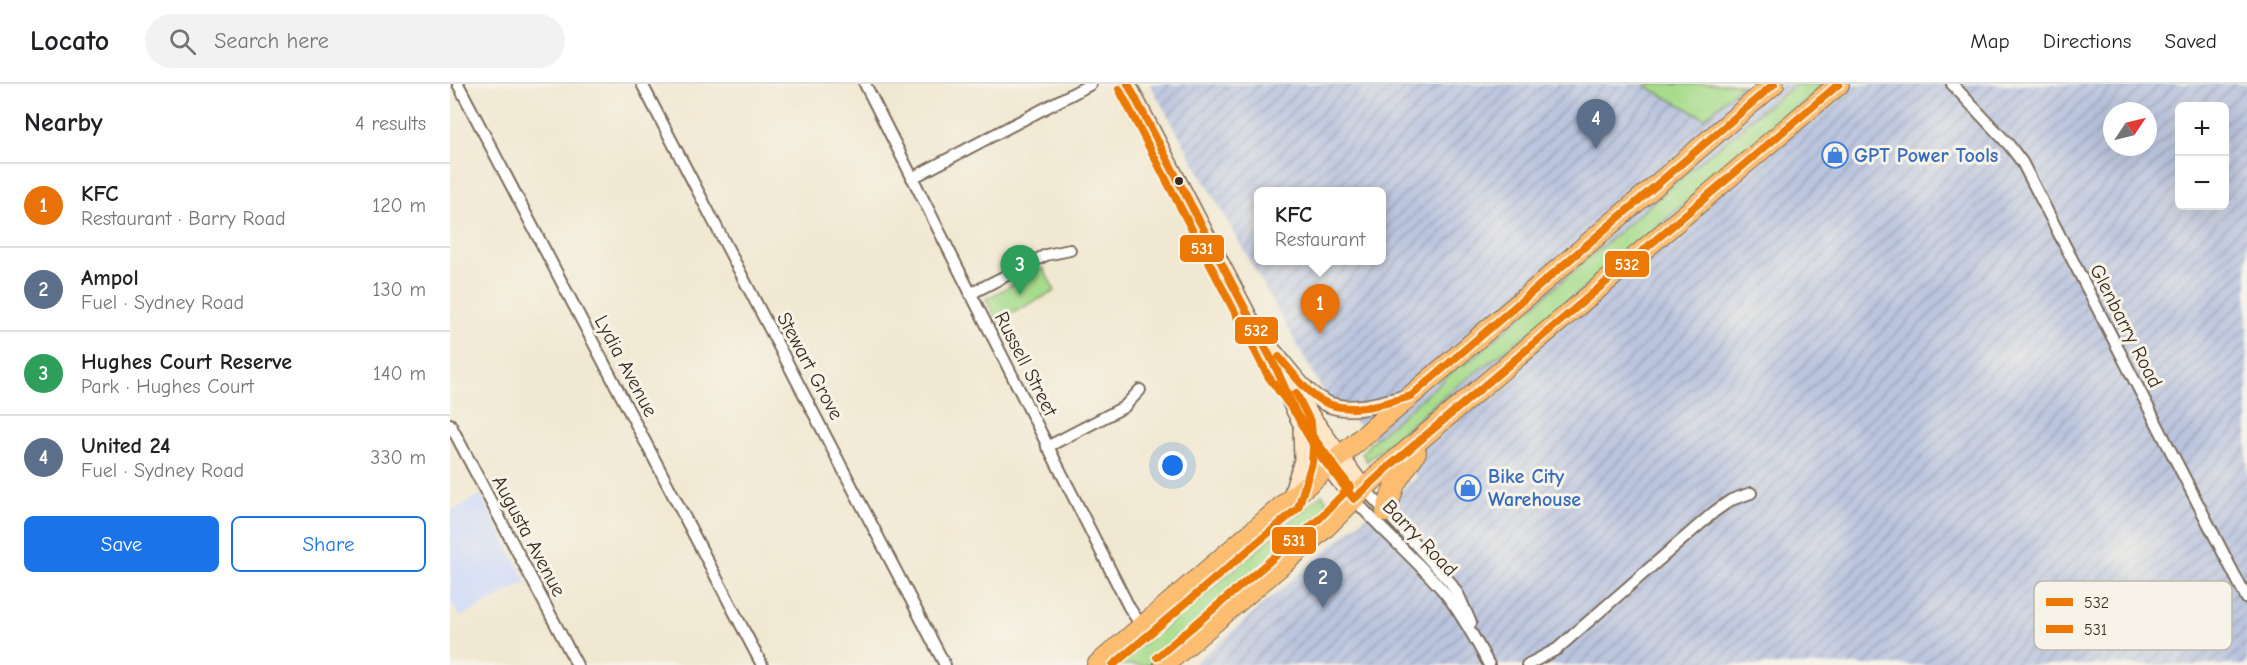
<!DOCTYPE html>
<html lang="en">
<head>
<meta charset="utf-8">
<style>
	:root { --surface:#fff; --page:#f2f2f2; --text:#202124; --muted:#757577; --line:#e0e0e0; --accent:#1a73e8 }
	body { margin:0; font-family:"Comic Neue",sans-serif; background:var(--page); color:var(--text) }
	.controls { position:absolute; right:18px; top:18px; display:grid; overflow:hidden; border-radius:9px; box-shadow:0 6px 24px #0002 }
	.controls button { width:54px; height:54px; display:grid; place-items:center; padding:0; border:0; border-bottom:2px solid var(--line); background:var(--surface); color:var(--text); font:30px sans-serif }
	.compass { position:absolute; left:1653px; top:18px; width:54px; height:54px; border-radius:50%; background:var(--surface); box-shadow:0 6px 24px #0002; rotate:55deg }
	.you { position:absolute; left:723px; top:382px; width:21px; height:21px; margin:-15px; border:4px solid #fff; border-radius:50%; background:#1a73e8; box-shadow:0 0 0 9px #1a73e833 }
	.badge { display:grid; place-items:center; width:39px; height:39px; border-radius:50%; background:var(--accent); color:#fff; font-size:20px; font-weight:700 }
	.pin { position:absolute; translate:-50% -50px; filter:drop-shadow(0 2px 3px #0008) }
	.pin::after { content:''; position:absolute; top:32px; width:21px; height:18px; background:inherit; clip-path:polygon(0 0,100% 0,50% 100%) }
	.popup { position:absolute; left:804px; top:103px; width:132px; height:78px; box-sizing:border-box; display:grid; place-content:center; border-radius:9px; background:var(--surface); filter:drop-shadow(0 2px 4px #0005); font-size:20px; white-space:nowrap; color:var(--muted) }
	.popup b { font-size:22px; color:var(--text) }
	.popup::after { content:''; position:absolute; left:50%; top:100%; margin-left:-12px; border:12px solid transparent; border-top-color:var(--surface) }
	.list { margin:0; padding:0; list-style:none }
	h2 { display:flex; justify-content:space-between; align-items:center; height:78px; margin:0; padding:0 24px; font-size:26px }
	h2 small { font-size:20px; font-weight:400; color:var(--muted) }
	.list li { display:grid; grid-template-columns:39px 1fr auto; gap:18px; align-items:center; box-sizing:border-box; height:84px; padding:0 24px; border-top:2px solid var(--line) }
	.list b { display:block; font-size:22px; white-space:nowrap }
	.list p { margin:0; font-size:20px; white-space:nowrap; color:var(--muted) }
	.list em { font-size:20px; font-style:normal; color:var(--muted) }
	.actions { display:flex; gap:12px; padding:18px 24px }
	.actions a { flex:1; padding:14px 0; border:2px solid var(--accent); border-radius:9px; text-align:center; font-size:21px; color:var(--accent) }
	.actions .main { background:var(--accent); color:#fff }
	.icon { flex:none; width:33px; height:33px; fill:none; stroke:currentColor; stroke-width:2; stroke-linecap:round; stroke-linejoin:round }
	.map { position:relative; flex:none; width:1797px; height:581px; overflow:hidden }
	header { display:flex; align-items:center; gap:36px; box-sizing:border-box; height:84px; padding:0 30px; background:var(--surface); border-bottom:2px solid var(--line) }
	header strong { font-size:28px }
	nav { display:flex; gap:33px; margin-inline-start:auto; font-size:21px }
	.search { width:420px; height:54px; background:var(--page); display:flex; align-items:center; gap:15px; box-sizing:border-box; padding:0 21px; border-radius:33px; color:var(--muted); font-size:22px }
	main { display:flex }
	aside { flex:1; background:var(--surface) }
	.map>svg:first-child { display:block }
	.built { fill:#cfdaf9 }
	.industrial { fill:url(#industrial-furrows); fill-rule:evenodd }
	.green { fill:#a6db8b; stroke:#708254; stroke-width:1.5 }
	.lines { fill:none; stroke-linecap:round; stroke-linejoin:round }
	.street-casing { stroke:#7b6c5d; stroke-width:14 }
	.secondary-casing { stroke:#7b6c5d; stroke-width:18 }
	.highway-casing { stroke:#7b6c5d; stroke-width:22 }
	.street { stroke:#fff; stroke-width:10 }
	.secondary { stroke:#fee5c5; stroke-width:15 }
	.highway { stroke:#fcbd6f; stroke-width:20 }
	.bus-1-casing { stroke:#f7f3e8; stroke-width:12 }
	.bus-2-casing { stroke:#f7f3e8; stroke-width:12 }
	.bus-1 { stroke:#eb7903; stroke-width:8 }
	.bus-2 { stroke:#eb7903; stroke-width:8 }
	.bus-dot { fill:#3b2a1e; stroke:#f7f3e8; stroke-width:2 }
	.labels { text-anchor:middle; dominant-baseline:central; stroke-width:6; stroke-linejoin:round; paint-order:stroke }
	.shop-label { font-size:20px; font-weight:bold; fill:#366cbe; stroke:#f7f3e8; text-anchor:start }
	.street-label { font-size:20px; fill:#3b2a1e; stroke:#f7f3e8 }
	.key { fill:#f7f3e8; stroke:#bfb7ab; stroke-width:1.5 }
	.key-label { font-size:16px; fill:#3b2a1e }
	.line-badge { stroke:#f7f3e8; stroke-width:2 }
	.badge-label { font-size:16px; text-anchor:middle; font-weight:bold; fill:#fff }
</style>
</head>
<body>
<header>
<strong>Locato</strong>
<div class="search"><svg class="icon" aria-label="search" viewBox="0 0 24 24"><circle cx="10" cy="10" r="6"/><path d="M15 15l6 6"/></svg>Search here</div>
<nav><a>Map</a><a>Directions</a><a>Saved</a></nav>
</header>
<main>
<aside>
<h2>Nearby<small>4 results</small></h2>
<ul class="list">
<li><span class="badge" style="background:#e8710a">1</span><div><b>KFC</b><p>Restaurant · Barry Road</p></div><em>120 m</em></li>
<li><span class="badge" style="background:#5c6f8a">2</span><div><b>Ampol</b><p>Fuel · Sydney Road</p></div><em>130 m</em></li>
<li><span class="badge" style="background:#2e9e5b">3</span><div><b>Hughes Court Reserve</b><p>Park · Hughes Court</p></div><em>140 m</em></li>
<li><span class="badge" style="background:#5c6f8a">4</span><div><b>United 24</b><p>Fuel · Sydney Road</p></div><em>330 m</em></li>
</ul>
<div class="actions"><a class="main">Save</a><a>Share</a></div>
</aside>
<div class="map">
<svg width="1797" height="581" viewBox="0 0 1797 581">
	<defs>
		<pattern id="industrial-furrows" width="10" height="10" patternUnits="userSpaceOnUse" patternTransform="scale(1.5)"><rect width="10" height="10" fill="#bac4de"/><path d="M-1 1l2-2M0 10L10 0M9 11l2-2" fill="none" stroke="#989fb3"/></pattern>
	</defs>
	<rect width="100%" height="100%" fill="#f7f3e8"/>
	<filter id="ink" filterUnits="userSpaceOnUse"><feTurbulence type="fractalNoise" baseFrequency=".0167" numOctaves="2"/><feDisplacementMap in="SourceGraphic" scale="12" xChannelSelector="R" yChannelSelector="G"/><feConvolveMatrix kernelMatrix="1 2 1 2 8 2 1 2 1" color-interpolation-filters="sRGB"/></filter>
	<filter id="wash" filterUnits="userSpaceOnUse"><feTurbulence type="fractalNoise" baseFrequency=".008" numOctaves="4" result="noise"/><feDisplacementMap in="SourceGraphic" scale="24" xChannelSelector="R" yChannelSelector="G"/><feGaussianBlur stdDeviation="1.35" result="paint"/><feColorMatrix in="noise" values="0 0 0 0 0 0 0 0 0 0 0 0 0 0 0 0 0 1.4 0 .05"/><feComposite in="paint" operator="in"/></filter>
	<g filter="url(#wash)">
		<rect width="100%" height="100%" fill="#f1e8d1"/>
		<polygon class="built" points="31,411 77,498 10,533 0,516 0,428"/>
		<path class="industrial" d="M 700,0 L 1797,0 L 1797,581 L 743,581 L 918,431 L 967,393 L 876,312 ZM 1730,22 L 1774,22 L 1774,122 L 1730,122 ZM 1662,27 L 1698,27 L 1698,63 L 1662,63 ZM 808,107 L 932,107 L 932,176 L 808,176 Z"/>
		<g class="green">
			<polygon points="1198,0 1292,0 1255,34 1195,2"/>
			<polygon points="1346,0 1375,0 1149,192 1072,254 1004,304 917,377 912,369 921,358 1013,279 1015,281 1259,70 1295,43 1294,40"/>
			<polygon points="593,184 605,207 547,237 536,215"/>
			<polygon points="872,410 879,420 865,437 699,581 666,581 748,517"/>
		</g>
	</g>
	<g filter="url(#ink)">
		<g class="lines">
			<g class="street-casing">
				<g id="street">
					<polyline points="8,0 312,581"/>
					<polyline points="192,0 495,581"/>
					<polyline points="415,0 679,523 692,543"/>
					<polyline points="1502,0 1559,61 1572,78 1797,515"/>
					<polyline points="462,94 641,0"/>
					<polyline points="520,210 596,171 620,166"/>
					<polyline points="0,340 127,581"/>
					<polyline points="597,363 674,323 690,306"/>
					<polyline points="914,404 1000,498 1009,512 1021,539"/>
					<path d="M 904,415 C 933,448 967,476 995,509 C 1012,531 1026,556 1039,581"/>
					<polyline points="1077,581 1107,565 1264,428 1281,416 1301,409"/>
				</g>
			</g>
			<g class="secondary-casing">
				<g id="secondary">
					<path d="M 678,0 L 827,286 C 845,337 869,374 904,415"/>
					<path d="M 823,266 C 839,284 856,312 880,321 C 903,329 935,319 958,313"/>
					<polyline points="835,295 914,404"/>
					<polyline points="840,415 852,376 851,345"/>
				</g>
			</g>
			<g class="highway-casing">
				<g id="highway">
					<polyline points="936,428 945,400 966,368"/>
					<polyline points="647,581 1324,0"/>
					<polyline points="714,581 875,444 927,392 1389,0"/>
				</g>
			</g>
			<use href="#street" class="street"/>
			<use href="#secondary" class="secondary"/>
			<use href="#highway" class="highway"/>
			<g class="bus-1-casing">
				<g id="bus-1">
					<polyline points="678,0 827,286 850,338 869,370 904,415 942,380 1389,0"/>
					<path d="M 829,273 C 840,286 850,300 863,311 C 891,334 930,321 961,312 L 1324,0"/>
				</g>
			</g>
			<g class="bus-2-casing">
				<g id="bus-2">
					<polyline points="669,5 818,292 900,403 868,436 707,573"/>
					<polyline points="663,581 848,424 862,379 863,363 861,339 846,309"/>
				</g>
			</g>
			<use href="#bus-1" class="bus-1"/>
			<use href="#bus-2" class="bus-2"/>
		</g>
	</g>
	<defs>
		<g id="shop-ring" transform="scale(1.35)"><circle r="9.5" fill="#f7f3e8" stroke="#3f7fe0" stroke-width="1.5"/><path d="M-5-2.5h2.3a2.7 3.5 0 0 1 5.4 0H5L5.5 6h-11ZM-1.5-2.5h3a1.5 2.3 0 0 0-3 0Z" fill="#3f7fe0"/></g>
	</defs>
	<g fill-rule="evenodd">
		<use href="#shop-ring" x="1385" y="71"/>
		<use href="#shop-ring" x="1018" y="404"/>
	</g>
	<circle class="bus-dot" cx="729" cy="97" r="5"/>
	<g class="labels">
		<g class="shop-label">
			<text x="1404" y="71">GPT Power Tools</text>
			<text x="1038" y="392">Bike City<tspan x="1038" dy="23">Warehouse</tspan></text>
		</g>
		<g class="street-label">
			<text transform="translate(1676 242) rotate(63)">Glenbarry Road</text>
			<text transform="translate(576 280) rotate(63)">Russell Street</text>
			<text transform="translate(176 282) rotate(62)">Lydia Avenue</text>
			<text transform="translate(360 282) rotate(62)">Stewart Grove</text>
			<text transform="translate(79 452) rotate(62)">Augusta Avenue</text>
			<text transform="translate(970 454) rotate(46)">Barry Road</text>
		</g>
	</g>
	<rect x="1584" y="497" width="198" height="69" rx="9" class="key"/>
	<rect x="1596" y="514" width="27" height="8" fill="#eb7903"/>
	<rect x="1596" y="541" width="27" height="8" fill="#eb7903"/>
	<g class="key-label">
		<text x="1634" y="524">532</text>
		<text x="1634" y="551">531</text>
	</g>
	<g class="line-badge">
		<rect x="729" y="150" width="46" height="29" rx="6" fill="#eb7903"/>
		<rect x="1154" y="166" width="46" height="28" rx="6" fill="#eb7903"/>
		<rect x="784" y="232" width="45" height="29" rx="6" fill="#eb7903"/>
		<rect x="821" y="442" width="46" height="29" rx="6" fill="#eb7903"/>
	</g>
	<g class="badge-label">
		<text x="752" y="170">531</text>
		<text x="1177" y="186">532</text>
		<text x="806" y="252">532</text>
		<text x="844" y="462">531</text>
	</g>
</svg>
<div class="controls">
<button>+</button>
<button>−</button>
</div>
<svg class="compass" viewBox="-18 -18 36 36"><path d="M0-13l5 13h-10z" fill="#e53935"/><path d="M0 13l5-13h-10z" fill="#757577"/></svg>
<div class="you"></div>
<div class="pin badge" style="left:870px;top:250px;background:#e8710a">1</div>
<div class="popup"><b>KFC</b>Restaurant</div>
<div class="pin badge" style="left:873px;top:524px;background:#5c6f8a">2</div>
<div class="pin badge" style="left:570px;top:211px;background:#2e9e5b">3</div>
<div class="pin badge" style="left:1146px;top:65px;background:#5c6f8a">4</div>
</div>
</main>
</body>
</html>
